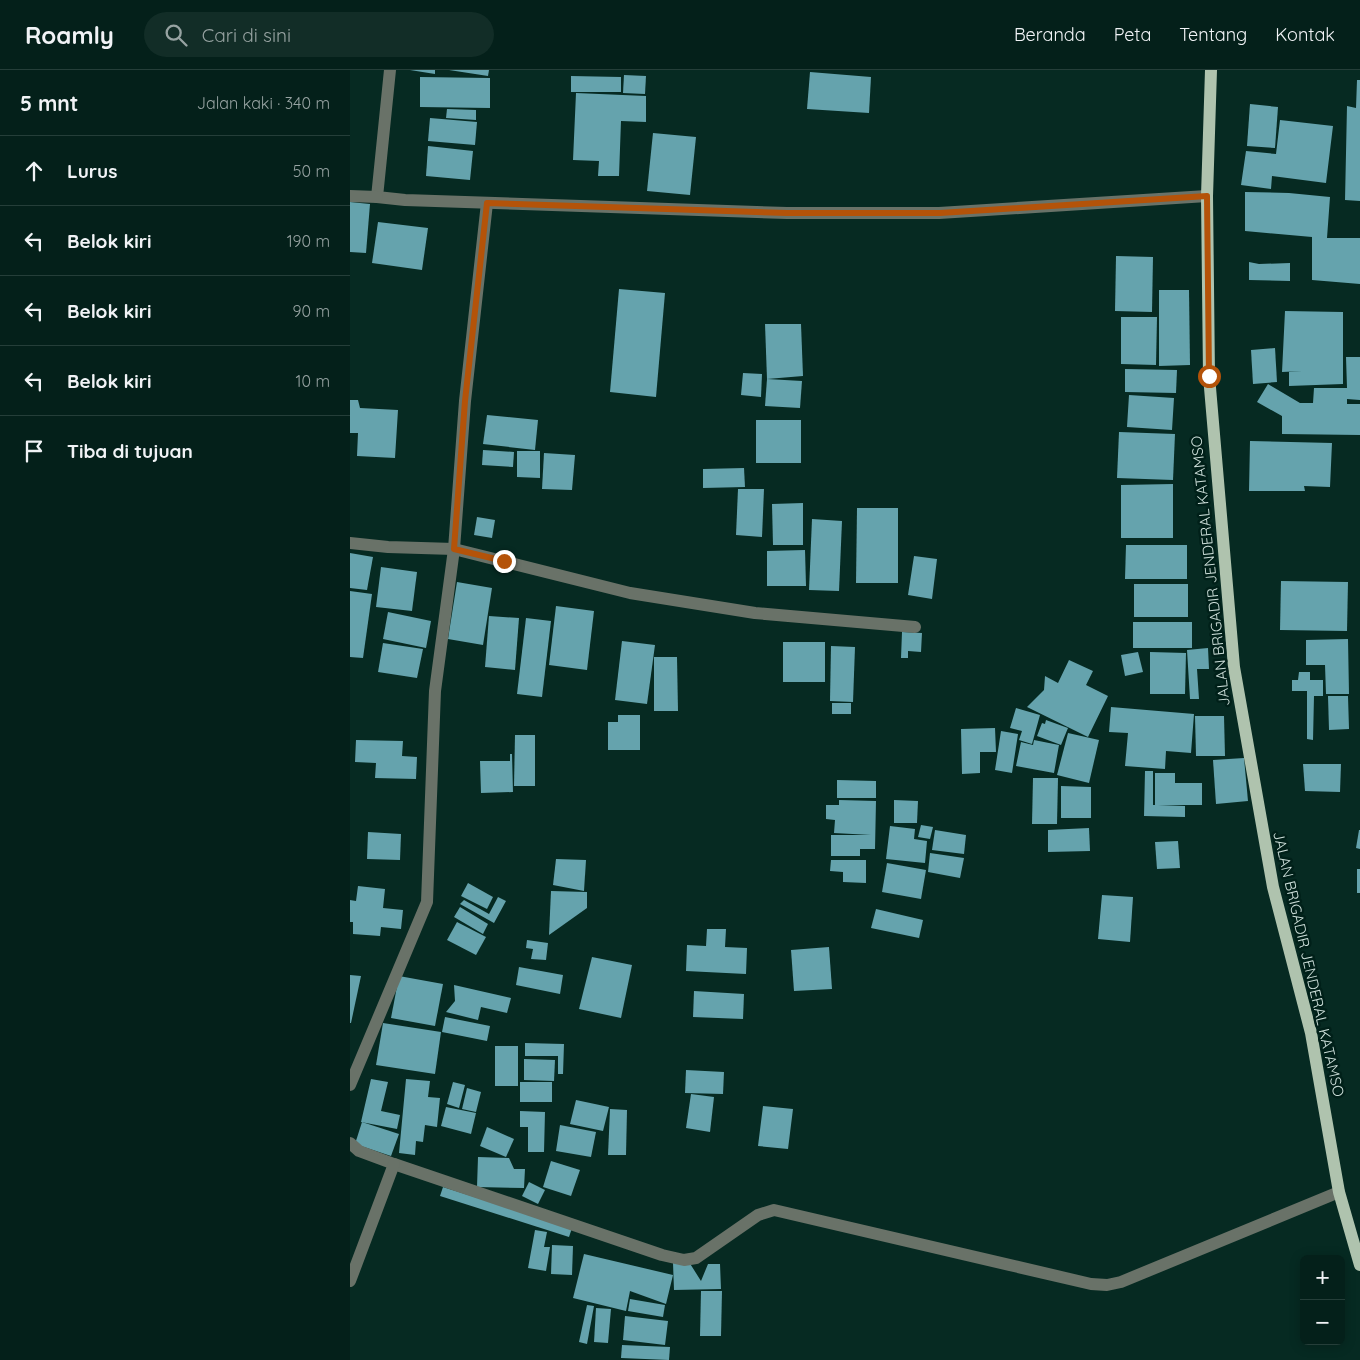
<!DOCTYPE html>
<html lang="id">
<head>
<meta charset="utf-8">
<style>
	:root { --surface:#04201a; --page:#122d27; --text:#f1f3f6; --muted:#97a3a2; --line:#253e39 }
	body { margin:0; font-family:Quicksand,sans-serif; background:var(--page); color:var(--text) }
	.controls { position:absolute; right:15px; bottom:15px; display:grid; overflow:hidden; border-radius:8px; box-shadow:0 2px 12px #0003 }
	.controls button { width:45px; height:45px; display:grid; place-items:center; padding:0; border:0; border-bottom:1px solid var(--line); background:var(--surface); color:var(--text); font:25px sans-serif }
	.stop { position:absolute; width:15px; height:15px; margin:-11px; border:4px solid #b45309; border-radius:50%; background:#fff }
	.stop.end { background:#b45309; border-color:#fff; box-shadow:0 1px 5px #0008 }
	.list { margin:0; padding:0; list-style:none }
	h2 { display:flex; justify-content:space-between; align-items:center; height:65px; margin:0; padding:0 20px; font-size:21px }
	h2 small { font-size:16px; font-weight:400; color:var(--muted) }
	.list li { display:grid; grid-template-columns:32px 1fr auto; gap:15px; align-items:center; box-sizing:border-box; height:70px; padding:0 20px; border-top:1px solid var(--line) }
	.list b { display:block; font-size:19px; white-space:nowrap }
	.list em { font-size:16px; font-style:normal; color:var(--muted) }
	.icon { flex:none; width:28px; height:28px; fill:none; stroke:currentColor; stroke-width:2; stroke-linecap:round; stroke-linejoin:round }
	.map { position:relative; flex:none; width:1010px; height:1290px; overflow:hidden }
	header { display:flex; align-items:center; gap:30px; box-sizing:border-box; height:70px; padding:0 25px; background:var(--surface); border-bottom:1px solid var(--line) }
	header strong { font-size:24px }
	nav { display:flex; gap:28px; margin-inline-start:auto; font-size:18px }
	.search { width:350px; height:45px; background:var(--page); display:flex; align-items:center; gap:12px; box-sizing:border-box; padding:0 18px; border-radius:28px; color:var(--muted); font-size:19px }
	main { display:flex }
	aside { flex:1; background:var(--surface) }
	.map>svg:first-child { display:block }
	.building { fill:#65a3ad }
	.lines { fill:none; stroke-linecap:round; stroke-linejoin:round }
	.minor { stroke:#697268; stroke-width:12 }
	.major { stroke:#afc3ae; stroke-width:12 }
	.route { stroke:#b45309; stroke-width:6 }
	.labels { text-anchor:middle; dominant-baseline:central; stroke-width:5; stroke-linejoin:round; paint-order:stroke }
	.street-label { font-size:15px; fill:#cddfda; stroke:#002019 }
</style>
</head>
<body>
<header>
<strong>Roamly</strong>
<div class="search"><svg class="icon" aria-label="search" viewBox="0 0 24 24"><circle cx="10" cy="10" r="6"/><path d="M15 15l6 6"/></svg>Cari di sini</div>
<nav><a>Beranda</a><a>Peta</a><a>Tentang</a><a>Kontak</a></nav>
</header>
<main>
<aside>
<h2>5 mnt<small>Jalan kaki · 340 m</small></h2>
<ul class="list">
<li><svg class="icon" aria-label="ahead" viewBox="0 0 24 24"><path d="M12 20V5M6 11l6-6 6 6"/></svg><div><b>Lurus</b></div><em>50 m</em></li>
<li><svg class="icon" aria-label="left" viewBox="0 0 24 24"><path d="M17 20v-9H6M10 6l-5 5 5 5"/></svg><div><b>Belok kiri</b></div><em>190 m</em></li>
<li><svg class="icon" aria-label="left" viewBox="0 0 24 24"><path d="M17 20v-9H6M10 6l-5 5 5 5"/></svg><div><b>Belok kiri</b></div><em>90 m</em></li>
<li><svg class="icon" aria-label="left" viewBox="0 0 24 24"><path d="M17 20v-9H6M10 6l-5 5 5 5"/></svg><div><b>Belok kiri</b></div><em>10 m</em></li>
<li><svg class="icon" aria-label="arrive" viewBox="0 0 24 24"><path d="M6 21V4h12l-3 4 3 4H6"/></svg><div><b>Tiba di tujuan</b></div></li>
</ul>
</aside>
<div class="map">
<svg width="1010" height="1290" viewBox="0 0 1010 1290">
	<rect width="100%" height="100%" fill="#062a22"/>
	<g class="building">
		<polygon points="60,0 85,0 85,4"/>
		<polygon points="99,0 139,0 138,6"/>
		<polygon points="460,2 521,7 519,43 457,39"/>
		<polygon points="274,5 296,6 295,24 273,23"/>
		<polygon points="221,6 271,7 271,22 221,22"/>
		<polygon points="70,7 140,8 140,38 70,37"/>
		<polygon points="1007,10 1010,10 1010,131 995,130 997,36 1006,38"/>
		<polygon points="226,23 296,26 296,52 271,51 269,106 248,106 249,91 223,90"/>
		<polygon points="900,34 928,37 925,78 897,76"/>
		<polygon points="97,39 126,40 126,50 96,48"/>
		<polygon points="80,48 127,52 125,75 78,71"/>
		<polygon points="930,50 983,56 976,113 922,106 921,119 891,115 896,81 926,84"/>
		<polygon points="303,63 346,67 340,125 297,121"/>
		<polygon points="78,76 123,81 120,110 76,106"/>
		<polygon points="895,122 939,123 980,127 977,168 1010,168 1010,214 962,210 962,167 895,161"/>
		<polygon points="0,132 20,134 16,183 0,182"/>
		<polygon points="28,152 78,158 72,200 22,193"/>
		<polygon points="766,186 803,187 802,242 765,241"/>
		<polygon points="899,192 909,194 940,193 940,211 899,210"/>
		<polygon points="269,219 315,223 306,327 260,322"/>
		<polygon points="809,220 839,220 840,295 809,296"/>
		<polygon points="935,241 993,242 993,314 939,316 939,302 953,301 932,302"/>
		<polygon points="771,247 807,247 806,295 771,294"/>
		<polygon points="415,254 451,254 453,306 417,309"/>
		<polygon points="925,278 927,312 903,314 901,280"/>
		<polygon points="996,287 1010,287 1010,330 997,329 997,334 1010,334 1010,365 932,364 932,346 907,332 918,314 950,333 963,333 964,318 997,318"/>
		<polygon points="775,299 827,300 826,323 775,322"/>
		<polygon points="393,303 412,304 411,327 391,325"/>
		<polygon points="417,309 452,311 450,338 415,336"/>
		<polygon points="779,325 824,328 822,360 777,357"/>
		<polygon points="0,330 8,330 10,338 48,340 45,388 7,386 8,363 0,363"/>
		<polygon points="137,345 188,350 185,380 133,374"/>
		<rect x="406" y="350" width="45" height="43"/>
		<polygon points="769,362 825,364 823,410 767,408"/>
		<polygon points="900,371 982,373 980,417 954,416 955,421 899,421"/>
		<polygon points="133,380 164,382 163,397 132,395"/>
		<polygon points="167,381 190,381 190,408 167,407"/>
		<polygon points="194,383 225,385 222,420 192,419"/>
		<polygon points="394,398 395,417 353,418 353,399"/>
		<polygon points="823,414 823,468 771,468 771,415"/>
		<polygon points="388,419 414,419 412,467 386,465"/>
		<polygon points="453,433 453,475 423,475 422,434"/>
		<polygon points="507,438 548,438 548,513 506,513"/>
		<polygon points="127,447 145,450 142,468 124,465"/>
		<polygon points="462,449 492,451 489,521 459,520"/>
		<polygon points="776,475 837,475 837,509 775,509"/>
		<polygon points="455,480 456,516 417,516 417,481"/>
		<polygon points="0,483 23,487 17,520 0,518"/>
		<polygon points="564,486 587,489 582,529 558,525"/>
		<polygon points="31,497 67,502 62,541 26,537"/>
		<polygon points="931,511 998,512 997,561 930,560"/>
		<polygon points="107,512 142,518 133,575 98,569"/>
		<rect x="784" y="514" width="54" height="33"/>
		<polygon points="0,521 22,524 13,588 0,587"/>
		<polygon points="206,536 244,541 237,600 199,595"/>
		<polygon points="38,542 81,551 76,578 33,569"/>
		<polygon points="139,546 169,548 165,600 135,597"/>
		<polygon points="176,548 201,551 192,627 167,624"/>
		<rect x="783" y="552" width="59" height="26"/>
		<polygon points="552,562 572,563 571,582 558,581 558,588 551,588"/>
		<polygon points="998,569 999,624 976,624 975,595 956,595 956,570"/>
		<polygon points="272,571 305,575 297,634 265,630"/>
		<rect x="433" y="572" width="42" height="40"/>
		<polygon points="33,573 73,579 67,608 28,602"/>
		<polygon points="481,576 505,577 503,632 480,631"/>
		<polygon points="858,578 859,599 847,599 849,629 840,629 837,580"/>
		<polygon points="788,582 793,602 775,606 771,585"/>
		<polygon points="800,582 836,583 835,624 800,624"/>
		<polygon points="304,587 327,587 328,641 304,641"/>
		<polygon points="719,590 743,601 736,615 758,626 738,667 677,637 694,620 695,606 708,613"/>
		<polygon points="949,602 960,602 960,610 973,610 973,626 964,626 963,670 957,669 957,621 942,621 942,610 948,610"/>
		<polygon points="978,626 998,626 999,659 979,660"/>
		<rect x="482" y="633" width="19" height="11"/>
		<polygon points="761,637 844,644 841,683 816,681 815,699 775,696 778,663 759,662"/>
		<polygon points="666,638 690,645 682,674 669,670 672,661 660,658"/>
		<polygon points="268,645 290,645 290,680 258,680 258,652 268,652"/>
		<polygon points="845,646 874,646 875,686 846,686"/>
		<polygon points="696,650 718,658 711,675 687,666 692,653 695,654"/>
		<polygon points="645,658 646,682 630,682 630,703 612,704 611,659"/>
		<polygon points="651,661 668,664 662,703 645,700"/>
		<polygon points="718,663 749,670 739,713 707,705"/>
		<polygon points="165,665 185,665 185,716 164,716"/>
		<polygon points="6,670 53,671 52,686 67,687 66,709 25,708 26,693 5,692"/>
		<polygon points="684,670 709,675 704,703 666,696 671,672 683,675"/>
		<polygon points="160,684 162,684 163,722 131,723 130,691 160,691"/>
		<polygon points="894,688 898,731 866,734 863,690"/>
		<polygon points="953,694 991,694 990,722 955,721"/>
		<polygon points="795,701 803,701 803,735 805,735 805,703 825,703 825,713 852,713 852,735 808,735 835,736 835,747 794,746"/>
		<polygon points="683,708 708,708 707,754 682,754"/>
		<polygon points="487,710 526,711 526,728 487,728"/>
		<polygon points="711,716 741,717 741,748 711,748"/>
		<polygon points="489,730 526,731 525,779 510,779 510,786 481,786 481,765 521,765 484,763 485,750 476,749 476,735 489,735"/>
		<polygon points="544,730 568,731 567,753 544,753"/>
		<polygon points="571,755 583,757 580,769 568,767"/>
		<polygon points="540,756 565,759 564,769 577,771 575,793 536,789"/>
		<polygon points="739,758 740,781 698,782 698,760"/>
		<polygon points="585,760 616,765 614,784 582,780"/>
		<polygon points="1009,760 1010,760 1010,779 1006,778"/>
		<polygon points="18,762 51,764 50,790 17,789"/>
		<polygon points="828,771 830,798 807,799 805,772"/>
		<polygon points="580,783 614,788 610,808 578,802"/>
		<polygon points="206,789 236,790 234,821 203,815"/>
		<polygon points="481,790 516,790 516,813 493,812 493,802 480,801"/>
		<polygon points="537,793 576,800 571,829 532,822"/>
		<rect x="1007" y="799" width="3" height="24"/>
		<polygon points="118,813 143,827 137,839 111,826"/>
		<polygon points="8,816 35,819 33,838 53,840 51,859 31,857 30,866 3,864 3,852 0,852 0,830 6,831"/>
		<polygon points="201,821 237,822 237,838 199,865"/>
		<polygon points="752,825 783,827 780,872 748,869"/>
		<polygon points="148,827 156,831 144,853 110,834 114,830 139,844"/>
		<polygon points="110,837 138,854 133,864 104,847"/>
		<polygon points="526,839 573,850 569,868 521,858"/>
		<polygon points="107,852 136,867 126,885 97,870"/>
		<polygon points="357,859 376,859 375,877 397,878 396,904 336,901 337,875 356,876"/>
		<polygon points="177,870 198,873 196,890 181,889 183,879 176,878"/>
		<polygon points="479,877 482,919 444,921 441,880"/>
		<polygon points="242,887 282,895 271,948 229,939"/>
		<polygon points="169,897 213,905 210,924 166,915"/>
		<polygon points="0,905 11,906 1,953 0,953"/>
		<polygon points="49,906 93,914 85,956 41,948"/>
		<polygon points="104,915 161,928 157,943 131,937 128,950 96,942 105,931"/>
		<polygon points="344,921 394,924 393,949 343,947"/>
		<polygon points="95,947 140,956 137,971 92,962"/>
		<polygon points="33,953 91,962 85,1004 26,995"/>
		<polygon points="175,973 214,974 213,1004 208,1004 208,986 175,986"/>
		<rect x="145" y="976" width="23" height="40"/>
		<polygon points="174,989 205,990 204,1011 174,1010"/>
		<polygon points="336,1000 374,1002 373,1024 335,1023"/>
		<polygon points="21,1009 38,1012 31,1041 50,1045 47,1059 11,1052"/>
		<polygon points="56,1009 80,1011 78,1027 90,1028 87,1057 75,1055 73,1072 66,1071 65,1085 49,1083"/>
		<polygon points="103,1012 115,1015 109,1038 97,1034"/>
		<rect x="170" y="1012" width="32" height="20"/>
		<polygon points="117,1018 131,1022 126,1042 112,1039"/>
		<polygon points="341,1024 364,1027 360,1062 336,1058"/>
		<polygon points="226,1030 259,1037 253,1061 220,1054"/>
		<polygon points="413,1036 443,1039 438,1079 408,1076"/>
		<polygon points="96,1037 126,1043 121,1064 91,1056"/>
		<polygon points="260,1039 277,1040 276,1085 258,1085"/>
		<polygon points="170,1041 195,1042 194,1082 178,1082 178,1057 170,1057"/>
		<polygon points="12,1052 49,1064 41,1086 5,1074"/>
		<polygon points="210,1055 246,1062 241,1087 206,1081"/>
		<polygon points="137,1057 164,1069 156,1087 130,1076"/>
		<polygon points="128,1087 159,1088 164,1099 175,1099 174,1118 127,1117"/>
		<polygon points="201,1091 230,1100 221,1126 193,1117"/>
		<polygon points="179,1112 195,1120 188,1134 172,1126"/>
		<polygon points="93,1117 222,1158 219,1167 90,1126"/>
		<polygon points="185,1160 197,1162 194,1177 200,1177 196,1201 178,1198"/>
		<polygon points="202,1175 223,1176 222,1205 201,1204"/>
		<polygon points="234,1184 323,1205 316,1234 280,1221 276,1241 223,1228"/>
		<polygon points="339,1192 351,1211 358,1194 370,1194 371,1219 324,1220 323,1193"/>
		<polygon points="351,1221 372,1221 371,1266 350,1266"/>
		<polygon points="280,1229 315,1235 313,1247 278,1241"/>
		<polygon points="237,1235 244,1236 237,1274 229,1272"/>
		<polygon points="246,1238 261,1239 258,1273 244,1272"/>
		<polygon points="275,1246 318,1251 315,1275 273,1270"/>
		<polygon points="272,1275 320,1277 319,1290 271,1288"/>
	</g>
	<g class="lines">
		<g class="minor">
			<polyline points="40,0 27,127 55,130 437,143 589,143 857,126"/>
			<polyline points="0,126 27,127"/>
			<polyline points="0,473 38,477 104,479 280,523 405,543 565,557"/>
			<polyline points="0,1015 77,832 85,621 104,479 115,331 137,133"/>
			<polyline points="0,1073 9,1081 44,1094 312,1185 334,1190 346,1188 408,1145 424,1140 741,1214 757,1215 771,1212 989,1122"/>
			<polyline points="0,1211 44,1094"/>
		</g>
		<polyline class="major" points="861,0 857,126 859,306 884,597 923,817 961,963 989,1122 1010,1195"/>
	</g>
	<g class="lines">
		<polyline class="route" points="154,491 104,479 115,331 137,133 437,143 590,143 857,126 859,306"/>
	</g>
	<g class="labels">
		<g class="street-label">
			<text transform="translate(860 501) rotate(-96)">JALAN BRIGADIR JENDERAL KATAMSO</text>
			<text transform="translate(959 894) rotate(77)">JALAN BRIGADIR JENDERAL KATAMSO</text>
		</g>
	</g>
</svg>
<div class="controls">
<button>+</button>
<button>−</button>
</div>
<div class="stop" style="left:859px;top:306px"></div>
<div class="stop end" style="left:154px;top:491px"></div>
</div>
</main>
</body>
</html>
